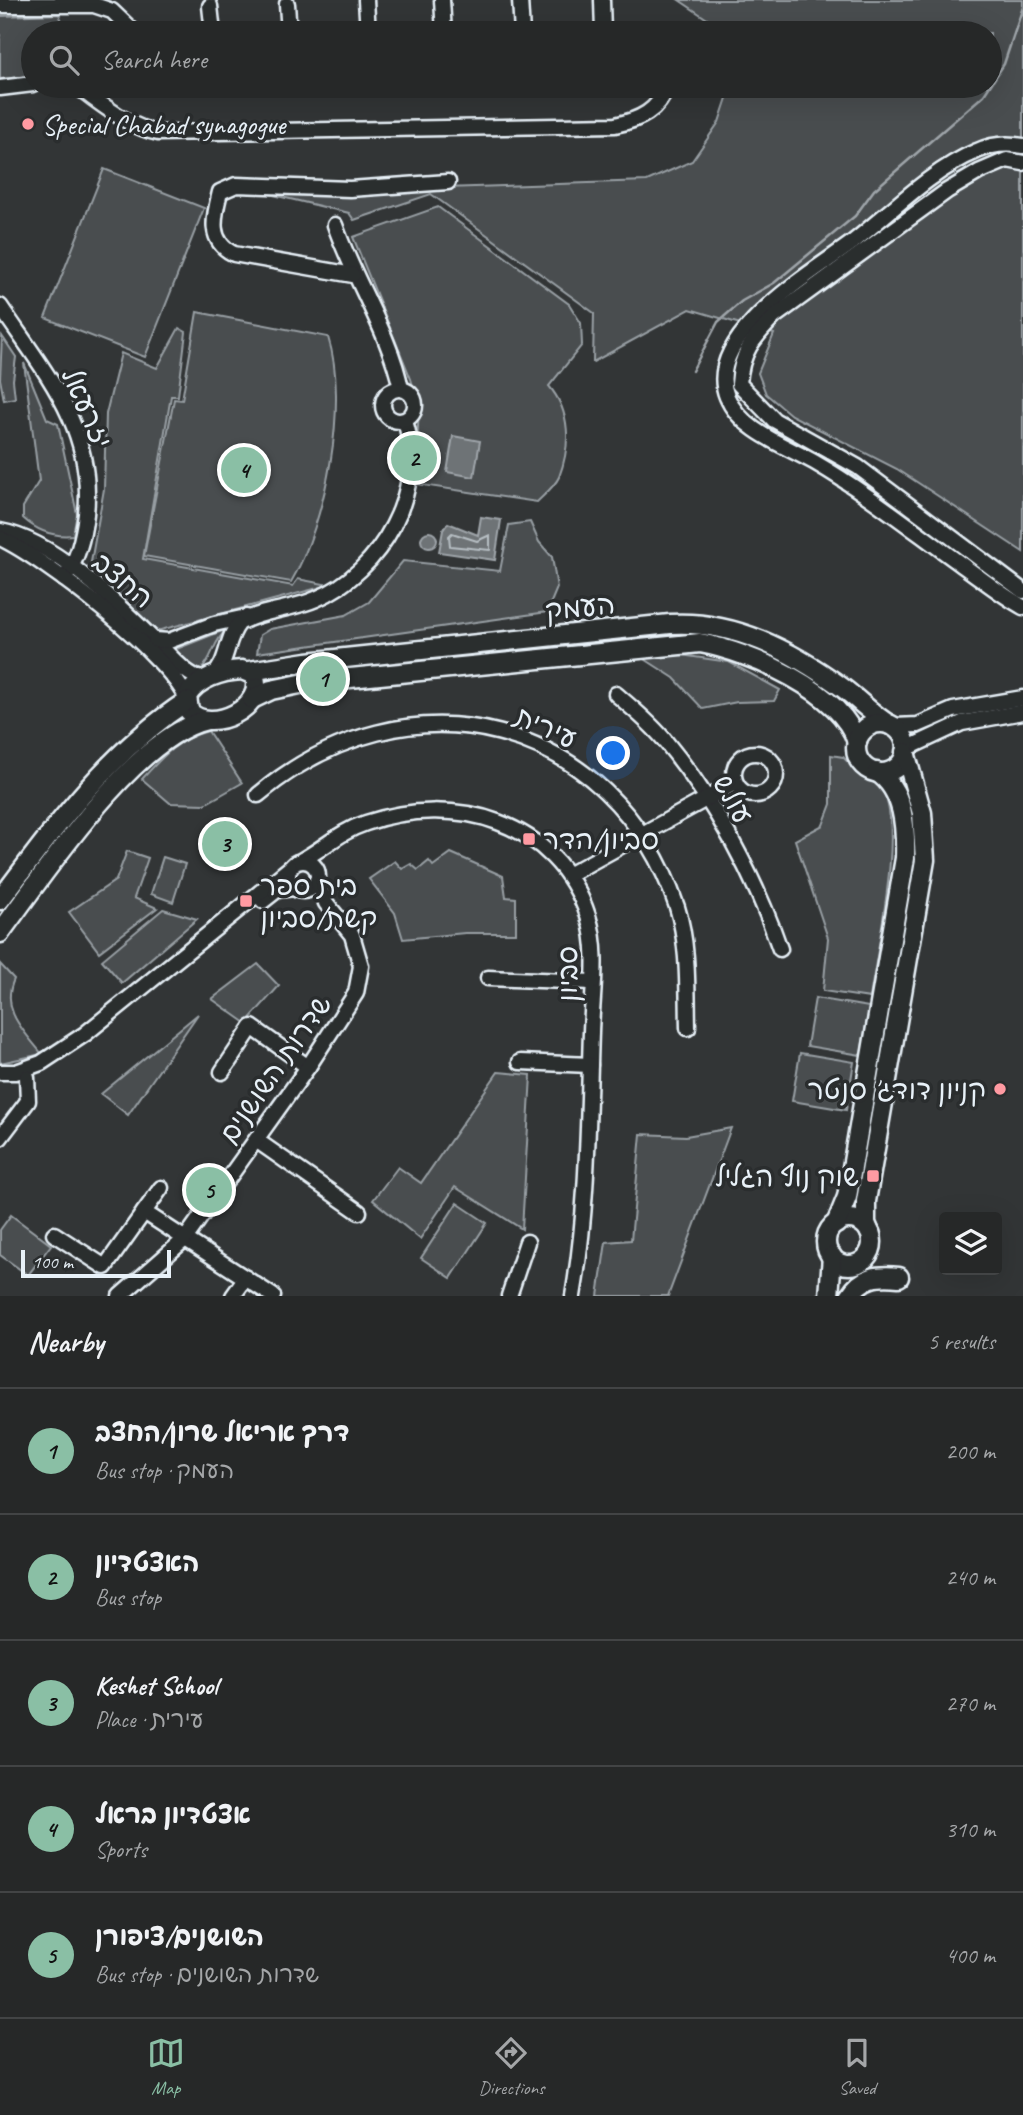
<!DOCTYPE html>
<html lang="en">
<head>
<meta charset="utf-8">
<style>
	:root { --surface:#262828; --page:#323434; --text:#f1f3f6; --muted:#a4a6a8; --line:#424445; --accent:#8abfa5 }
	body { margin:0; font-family:Caveat,"Playpen Sans Hebrew",sans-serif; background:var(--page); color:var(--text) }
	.controls { position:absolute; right:21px; bottom:21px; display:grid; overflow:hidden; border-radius:7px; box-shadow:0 7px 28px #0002 }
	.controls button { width:63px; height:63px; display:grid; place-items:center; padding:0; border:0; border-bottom:2px solid var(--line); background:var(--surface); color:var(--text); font:35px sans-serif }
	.scale { position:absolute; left:21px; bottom:18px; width:150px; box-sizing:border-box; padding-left:7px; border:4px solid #e8f1f8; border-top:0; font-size:19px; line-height:24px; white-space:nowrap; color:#e8f1f8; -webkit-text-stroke:5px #2a2d2e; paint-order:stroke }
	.you { position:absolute; left:614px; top:754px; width:24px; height:24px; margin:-18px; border:5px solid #fff; border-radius:50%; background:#1a73e8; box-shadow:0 0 0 10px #1a73e833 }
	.badge { display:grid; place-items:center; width:46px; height:46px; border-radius:50%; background:var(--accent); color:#111; font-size:23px; font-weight:700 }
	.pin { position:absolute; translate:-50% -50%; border:4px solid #fff; box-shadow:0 2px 7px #0006 }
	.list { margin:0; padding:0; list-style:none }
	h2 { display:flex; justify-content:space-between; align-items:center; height:91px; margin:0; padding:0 28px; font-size:30px }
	h2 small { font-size:23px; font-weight:400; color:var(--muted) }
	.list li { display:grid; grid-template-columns:46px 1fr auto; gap:21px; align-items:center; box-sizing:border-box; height:126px; padding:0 28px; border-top:2px solid var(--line) }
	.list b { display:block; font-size:26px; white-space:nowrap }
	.list p { margin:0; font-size:23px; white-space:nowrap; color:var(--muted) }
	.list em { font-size:23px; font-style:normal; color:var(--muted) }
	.icon { flex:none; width:38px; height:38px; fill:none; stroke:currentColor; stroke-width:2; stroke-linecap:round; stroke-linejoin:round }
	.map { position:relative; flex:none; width:1023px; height:1296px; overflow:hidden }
	.search { position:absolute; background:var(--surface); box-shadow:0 7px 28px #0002; left:21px; right:21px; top:21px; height:77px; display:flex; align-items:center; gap:18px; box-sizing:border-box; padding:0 24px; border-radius:38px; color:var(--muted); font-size:26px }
	.sheet { height:721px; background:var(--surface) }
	nav { display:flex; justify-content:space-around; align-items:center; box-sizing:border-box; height:98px; border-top:2px solid var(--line); background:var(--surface); font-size:19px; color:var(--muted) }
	nav a { display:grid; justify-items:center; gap:4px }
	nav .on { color:var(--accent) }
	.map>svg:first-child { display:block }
	.green { fill:#494d4f; stroke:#989fa4; stroke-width:2 }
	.water { fill:#6e7376; stroke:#9fa5aa; stroke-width:2 }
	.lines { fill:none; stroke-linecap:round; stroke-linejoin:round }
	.shore { stroke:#b7bfc4; stroke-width:2 }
	.stream { stroke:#9fa5aa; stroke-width:2.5 }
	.minor-casing { stroke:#e8f1f8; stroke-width:19 }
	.major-casing { stroke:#e8f1f8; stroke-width:23 }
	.minor { stroke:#2a2d2e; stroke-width:14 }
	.major { stroke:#2a2d2e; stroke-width:18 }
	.poi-dot { fill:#ff9aa2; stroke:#2a2d2e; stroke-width:2.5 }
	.labels { text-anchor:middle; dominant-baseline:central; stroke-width:7; stroke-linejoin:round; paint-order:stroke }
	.poi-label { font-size:28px; fill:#e8f1f8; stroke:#2a2d2e; text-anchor:start }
	.street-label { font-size:28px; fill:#e8f1f8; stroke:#2a2d2e }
</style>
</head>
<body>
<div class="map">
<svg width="1023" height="1296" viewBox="0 0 1023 1296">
	<rect width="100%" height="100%" fill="#323536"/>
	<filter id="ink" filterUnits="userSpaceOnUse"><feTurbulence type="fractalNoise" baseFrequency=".0143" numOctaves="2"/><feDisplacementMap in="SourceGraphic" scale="14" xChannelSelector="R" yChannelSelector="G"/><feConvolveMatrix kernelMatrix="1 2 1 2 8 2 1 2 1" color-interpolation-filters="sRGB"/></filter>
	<g filter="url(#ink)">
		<g class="green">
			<polygon points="679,0 1023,0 1023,552 897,469 791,415 766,394 758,373 774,334 690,309 593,362 594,313 431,194 354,220 349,213 269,194 647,181 692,161 719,122 731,86 990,86 990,33 710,33 713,23"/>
			<polygon points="59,14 67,33 33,33 33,76 0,79 0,16"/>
			<polygon points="104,169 204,208 145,357 45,318"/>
			<path d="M 438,207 L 569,304 L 581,323 L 582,345 L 549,386 C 571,412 571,445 559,477 C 555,486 544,495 537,502 L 415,484 L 419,407 L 411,379 L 353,237 Z"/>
			<path d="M 197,312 L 328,337 C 349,402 326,523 291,582 L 144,556 L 174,399 L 182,400 Z"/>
			<polygon points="179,328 186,332 178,396 171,396 143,559 293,586 298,579 329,585 157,631 90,568 104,489 106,414 121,353 157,368"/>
			<polygon points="2,336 16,357 13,380 15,398 4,400 0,379"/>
			<path d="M 24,363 L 47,419 L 58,424 L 77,514 L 73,535 C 55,537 37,531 23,518 L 23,507 L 39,481 Z"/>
			<polygon points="530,522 539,542 552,557 557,588 547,612 257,653 260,635 270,629 346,615 369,602 403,561 500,571 509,525"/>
			<path d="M 227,629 C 213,641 213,658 201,670 L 192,670 L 174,650 Z"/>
			<polygon points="674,654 729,662 780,690 774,701 737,702 703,709 674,678 643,658"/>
			<path d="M 208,731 L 242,783 L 205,804 L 170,803 L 142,779 C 163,756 178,739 208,731 Z"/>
			<path d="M 831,755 L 843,757 C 854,770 870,775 880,787 C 907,819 876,955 870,998 L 823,991 L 828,938 L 795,840 L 823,825 L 831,804 Z"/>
			<polygon points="127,851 148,858 134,898 157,908 99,952 69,912 116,880"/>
			<polygon points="451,853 503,876 506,897 516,898 516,933 465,933 403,939 395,913 369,879 395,861 402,869 411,864 418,870 429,861 433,866"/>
			<polygon points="163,857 185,864 173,902 151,894"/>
			<polygon points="163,909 197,919 122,983 102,960"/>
			<path d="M 0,964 L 14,979 C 0,1010 24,1031 42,1054 L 0,1063 Z"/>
			<polygon points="258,964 279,986 246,1023 212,999"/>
			<polygon points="815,998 869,1007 861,1055 807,1046"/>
			<polygon points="198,1014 128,1115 101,1094"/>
			<polygon points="800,1053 854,1062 846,1110 792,1101"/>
			<polygon points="498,1072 531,1075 522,1229 455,1187 420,1239 373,1200 398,1167 421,1183"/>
			<polygon points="731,1128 668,1296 598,1296 606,1242 631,1240 641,1134 686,1136"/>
			<polygon points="457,1203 487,1223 451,1278 421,1258"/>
			<polygon points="11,1215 51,1245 28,1275 0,1255 0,1230"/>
		</g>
		<g class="water">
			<polygon points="453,436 480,441 474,477 447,472"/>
			<polygon points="481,517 501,520 495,560 439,552 443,530 448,523 478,535"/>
			<circle cx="429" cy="540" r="8"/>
		</g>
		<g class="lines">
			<polygon class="shore" points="452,533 477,541 490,535 490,550 450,546 449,536"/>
			<polyline class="stream" points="692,371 718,322 742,301 774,283 855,216 874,190 984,95 1004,64 1023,7"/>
			<g class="minor-casing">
				<g id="minor">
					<polyline points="366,0 368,33"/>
					<polyline points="442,0 444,33"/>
					<polyline points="520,0 522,33"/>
					<polyline points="602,0 603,33"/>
					<polyline points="287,4 289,33"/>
					<polyline points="0,5 94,5 112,11 135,33"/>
					<polyline points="210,6 213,33"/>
					<path d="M 76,86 C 101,103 128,127 158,133 L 615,125 C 639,120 659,111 667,86"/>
					<polyline points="0,88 33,84"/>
					<path d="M 1023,146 C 1007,143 992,144 977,151 C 930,171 892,211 853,242 C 815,271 702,336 727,397 C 741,431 784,445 814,462 C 866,492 913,530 962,565 C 982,579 1001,595 1023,607"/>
					<path d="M 1023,163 L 1007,160 L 979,172 L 947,191 L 775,316 C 754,338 741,351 739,384 L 774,420 L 858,467 L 1023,591"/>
					<path d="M 335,225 C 353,278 391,336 401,389"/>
					<path d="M 353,275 L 234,254 C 207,241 214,216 220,192 L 236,185 L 350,189 L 448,182"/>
					<path d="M 0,306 C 45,373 95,428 86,514 C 83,538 78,559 64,579"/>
					<circle cx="399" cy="405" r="16"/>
					<path d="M 0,531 C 56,541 118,605 158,644 C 172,657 185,675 204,680"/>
					<path d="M 0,538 C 45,559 168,654 187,699"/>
					<polyline points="155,640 169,641 214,624 246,617"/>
					<path d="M 213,676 C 229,661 225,640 239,623 C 262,610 291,610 316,599 C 381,572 427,490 405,421"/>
					<path d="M 616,694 C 633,709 652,724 666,742 C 714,800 756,879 780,949"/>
					<polyline points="895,726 918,725 953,710 1023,698"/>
					<polyline points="906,749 962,723 1023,712"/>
					<circle cx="755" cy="774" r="21"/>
					<path d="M 258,795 C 407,669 613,717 677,907 C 689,945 687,989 688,1028"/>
					<path d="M 302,860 C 324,848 341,831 366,823 C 454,793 557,820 588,916 C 600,952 592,995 591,1032 C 588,1120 588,1209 573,1296"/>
					<circle cx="303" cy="876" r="15"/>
					<polyline points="568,875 735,783"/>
					<polyline points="263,901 277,890 294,888"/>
					<polyline points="488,978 593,982"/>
					<polyline points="520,1062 590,1065"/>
					<polyline points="0,1072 16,1072 41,1063 85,1034 290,868"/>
					<polyline points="222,1072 252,1027 308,1067"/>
					<polyline points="0,1138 28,1101 27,1077"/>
					<polyline points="256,1140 359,1212"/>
					<polyline points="144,1212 273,1296"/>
					<polyline points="54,1234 105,1267 161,1188"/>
					<polyline points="120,1296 185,1239 308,1067 356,993 361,966 352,935 326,903 317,880"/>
					<polyline points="233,1296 246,1278"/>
					<polyline points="509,1296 527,1242"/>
				</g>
			</g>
			<g class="major-casing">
				<g id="major">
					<path d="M 242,670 L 254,675 C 268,707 210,735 189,711 L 187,696 C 198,678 222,671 242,670 Z"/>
					<path d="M 249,671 L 307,662 L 670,624 C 734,620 792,651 843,688 C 859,700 873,715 890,725"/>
					<path d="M 252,699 L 271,690 L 310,682 L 700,643 C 750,652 841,691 857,742"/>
					<circle cx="881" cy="748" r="25"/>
					<path d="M 0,900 C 55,826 109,752 187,701"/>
					<path d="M 0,933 C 44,874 135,736 207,720"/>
					<circle cx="849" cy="1242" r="23"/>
					<path d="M 836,1224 L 847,1197 L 905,858 C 906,828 904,790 877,772"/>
					<polyline points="870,1233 866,1223 866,1201 925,860 922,813 905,752"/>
					<polyline points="829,1296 832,1256"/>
					<path d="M 850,1296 C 862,1276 878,1275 899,1277"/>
				</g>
			</g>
			<use href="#minor" class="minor"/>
			<use href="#major" class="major"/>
		</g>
	</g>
	<g class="poi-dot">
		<circle cx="28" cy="124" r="7"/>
		<rect x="522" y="832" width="14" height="14" rx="3.5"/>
		<rect x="239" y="894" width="14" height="14" rx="3.5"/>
		<circle cx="1000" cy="1089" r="7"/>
		<rect x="866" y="1169" width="14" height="14" rx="3.5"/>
	</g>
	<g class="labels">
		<g class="poi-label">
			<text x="42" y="124">Special Chabad synagogue</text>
			<text x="543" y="839">סביון/הדר</text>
			<text x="260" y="885">בית ספר<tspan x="260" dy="32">קשת/סביון</tspan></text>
			<text x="986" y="1089" text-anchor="end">קניון דודג' סנטר</text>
			<text x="859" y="1176" text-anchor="end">שוק נוף הגליל</text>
		</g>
		<g class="street-label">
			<text transform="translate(87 408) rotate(66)">יזרעאל</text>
			<text transform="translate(123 580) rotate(40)">החצב</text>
			<text transform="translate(580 607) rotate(-6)">העמק</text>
			<text transform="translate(546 727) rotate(24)">עירית</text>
			<text transform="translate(733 799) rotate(60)">עולש</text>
			<text transform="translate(567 974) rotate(-90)">סביון</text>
			<text transform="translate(275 1069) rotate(-55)">שדרות השושנים</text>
		</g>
	</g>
</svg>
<div class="controls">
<button><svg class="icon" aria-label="layers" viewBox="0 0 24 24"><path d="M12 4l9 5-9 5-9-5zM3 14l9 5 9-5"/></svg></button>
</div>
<div class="scale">100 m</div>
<div class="you"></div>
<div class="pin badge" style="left:323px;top:679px">1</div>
<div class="pin badge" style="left:414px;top:458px">2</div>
<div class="pin badge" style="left:225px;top:844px">3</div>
<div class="pin badge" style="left:244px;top:470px">4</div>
<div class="pin badge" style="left:209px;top:1190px">5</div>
<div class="search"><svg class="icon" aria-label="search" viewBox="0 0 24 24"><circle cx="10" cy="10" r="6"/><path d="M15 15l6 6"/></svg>Search here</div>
</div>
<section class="sheet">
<h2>Nearby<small>5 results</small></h2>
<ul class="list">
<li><span class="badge">1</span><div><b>דרך אריאל שרון/החצב</b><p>Bus stop · העמק</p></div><em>200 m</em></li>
<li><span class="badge">2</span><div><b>האצטדיון</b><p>Bus stop</p></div><em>240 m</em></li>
<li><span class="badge">3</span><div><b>Keshet School</b><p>Place · עירית</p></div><em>270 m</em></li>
<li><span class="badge">4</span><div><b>אצטדיון בראל</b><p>Sports</p></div><em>310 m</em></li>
<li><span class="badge">5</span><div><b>השושנים/ציפורן</b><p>Bus stop · שדרות השושנים</p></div><em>400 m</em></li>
</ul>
</section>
<nav>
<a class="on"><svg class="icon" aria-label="map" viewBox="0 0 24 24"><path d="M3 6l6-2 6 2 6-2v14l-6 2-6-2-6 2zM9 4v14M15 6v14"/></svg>Map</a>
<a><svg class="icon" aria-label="directions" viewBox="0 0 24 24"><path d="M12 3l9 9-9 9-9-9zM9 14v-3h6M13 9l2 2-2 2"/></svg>Directions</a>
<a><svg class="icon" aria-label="saved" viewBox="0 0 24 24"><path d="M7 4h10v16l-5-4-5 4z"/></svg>Saved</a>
</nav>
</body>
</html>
